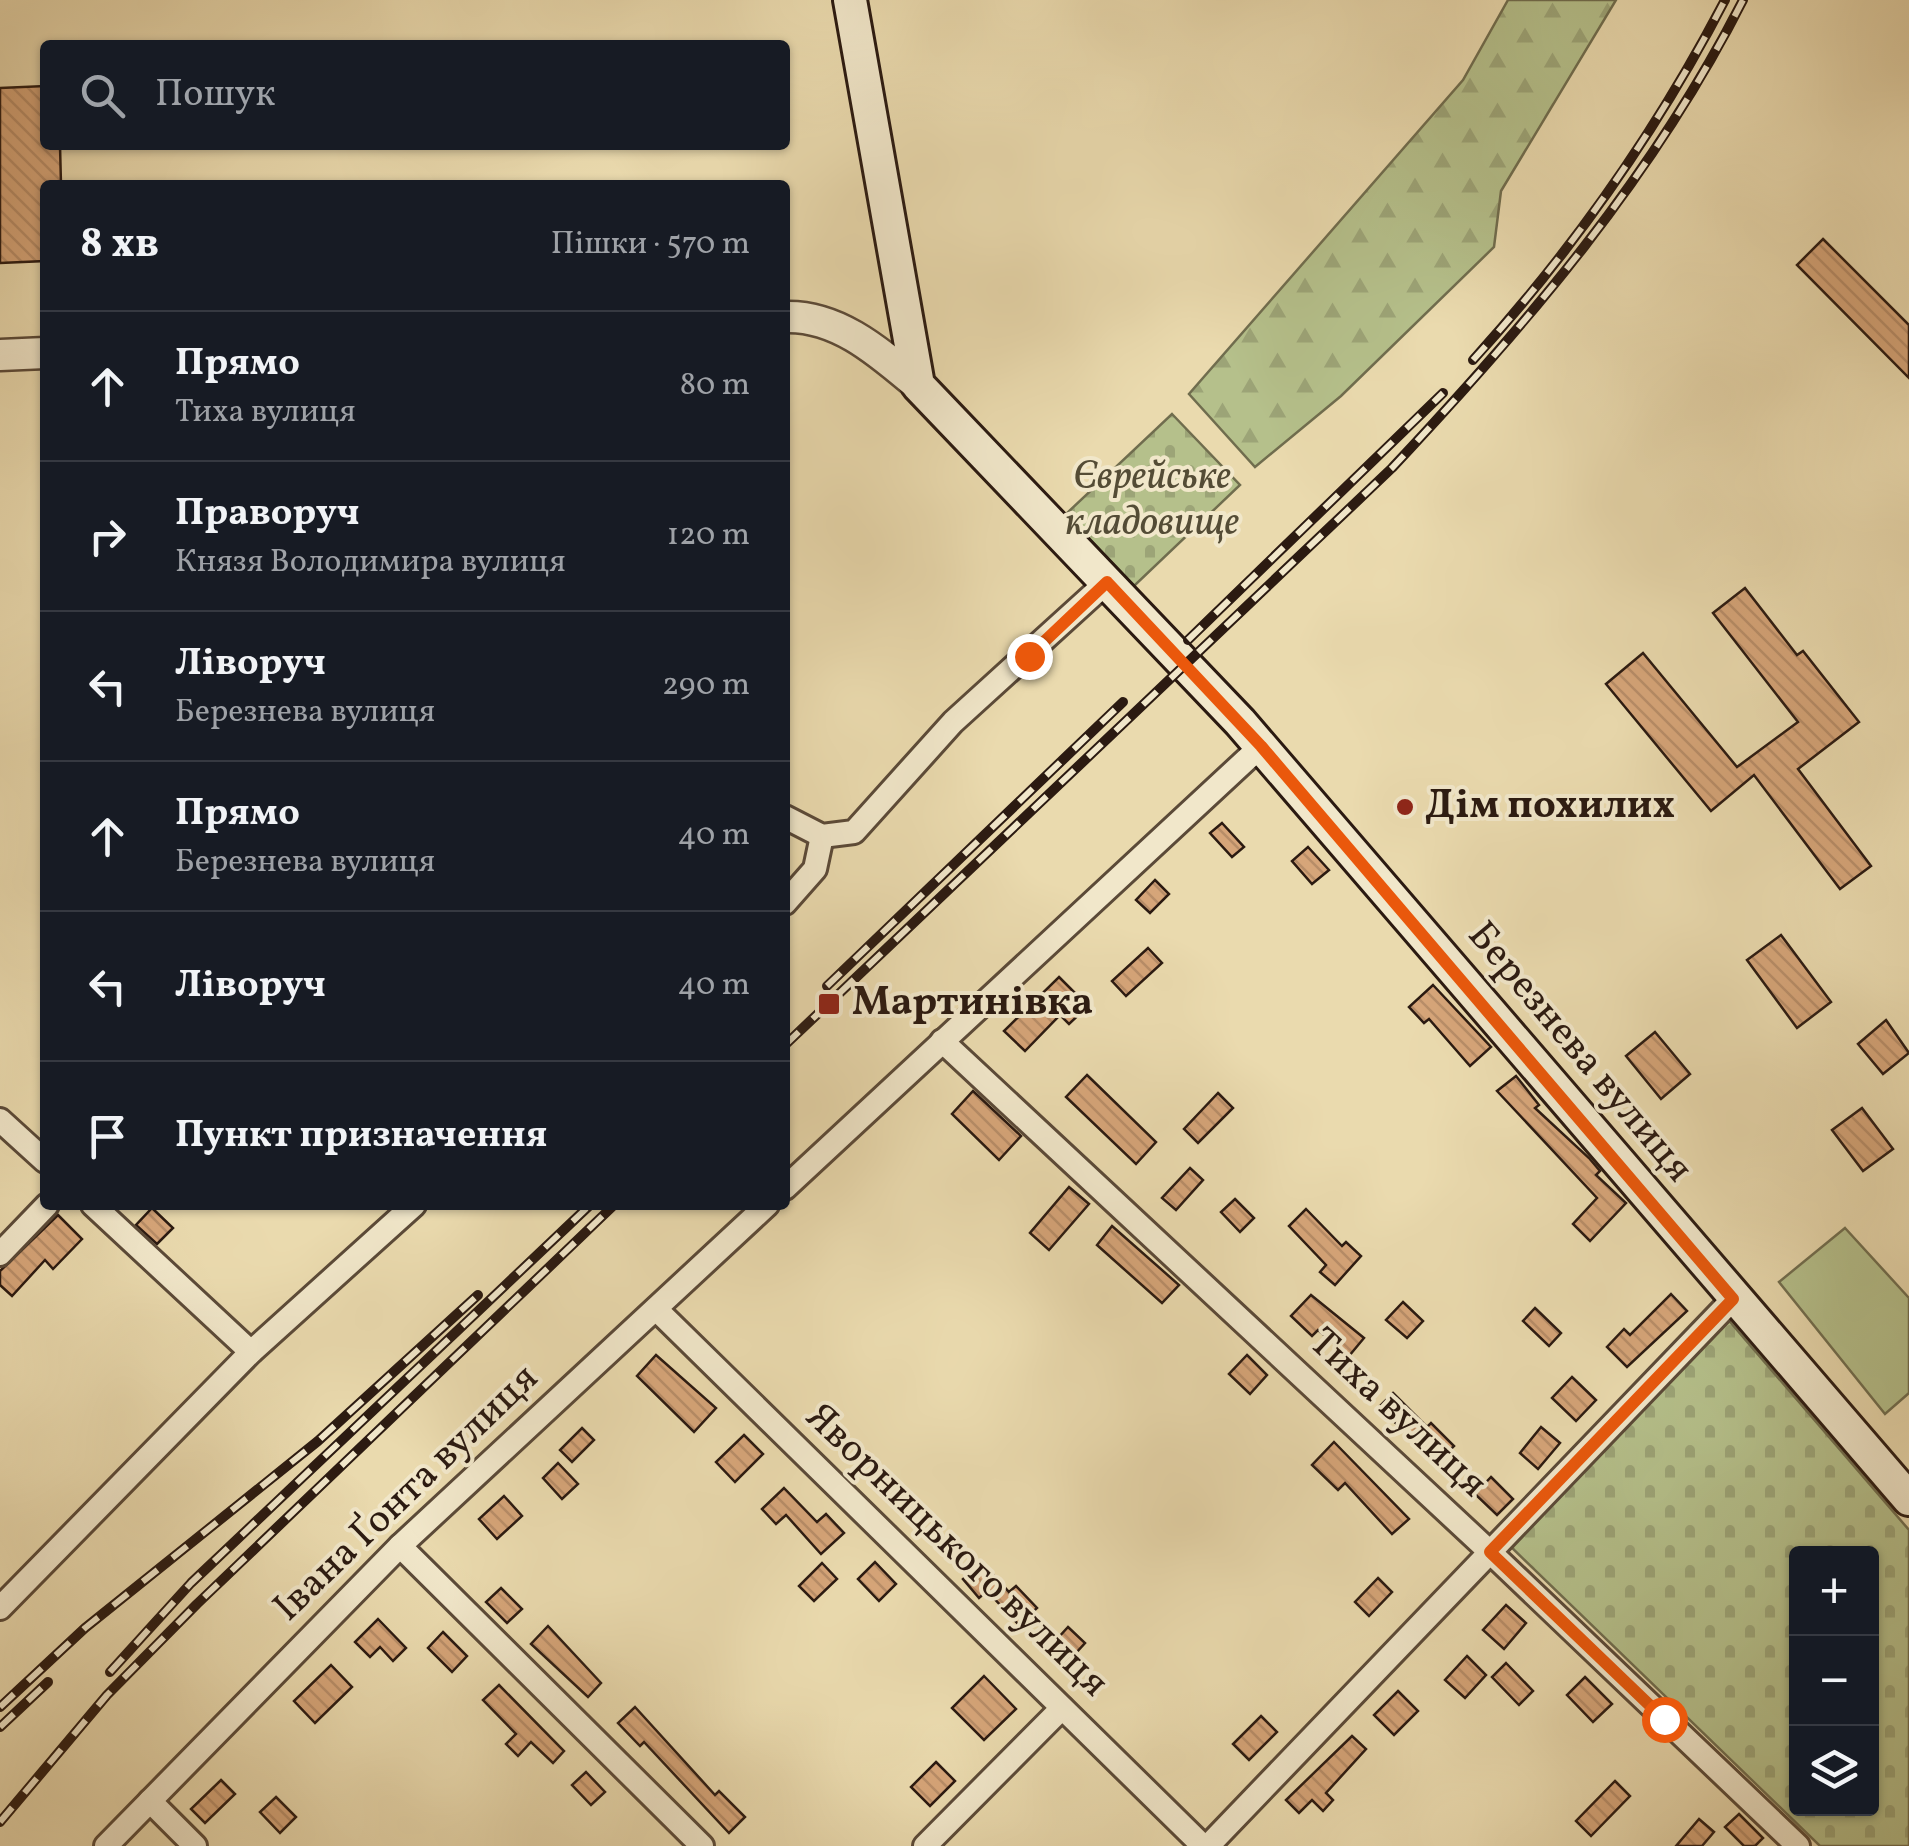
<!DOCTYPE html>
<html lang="uk">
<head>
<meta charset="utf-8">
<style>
	:root { --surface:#171b24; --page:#20242c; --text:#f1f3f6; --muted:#9ea1a6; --line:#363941 }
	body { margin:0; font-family:Vollkorn,serif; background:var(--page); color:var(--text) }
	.controls { position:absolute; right:30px; bottom:30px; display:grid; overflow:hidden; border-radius:10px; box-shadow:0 2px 8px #0004 }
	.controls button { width:90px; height:90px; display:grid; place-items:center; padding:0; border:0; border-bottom:2px solid var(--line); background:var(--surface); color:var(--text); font:50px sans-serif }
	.stop { position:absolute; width:30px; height:30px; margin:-22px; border:8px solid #ea580c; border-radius:50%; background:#fff }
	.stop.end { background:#ea580c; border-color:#fff; box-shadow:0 2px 10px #0008 }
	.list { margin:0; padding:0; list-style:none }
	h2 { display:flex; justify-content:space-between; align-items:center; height:130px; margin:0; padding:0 40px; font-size:42px }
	h2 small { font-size:32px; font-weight:400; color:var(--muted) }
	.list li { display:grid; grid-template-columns:65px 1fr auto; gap:30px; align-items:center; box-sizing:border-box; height:150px; padding:0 40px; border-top:2px solid var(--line) }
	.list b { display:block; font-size:38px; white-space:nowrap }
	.list p { margin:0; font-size:32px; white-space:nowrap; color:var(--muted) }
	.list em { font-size:32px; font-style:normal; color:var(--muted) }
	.icon { flex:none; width:55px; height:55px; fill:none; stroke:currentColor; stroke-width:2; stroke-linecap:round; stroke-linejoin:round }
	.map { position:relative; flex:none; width:1909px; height:1846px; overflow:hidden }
	.search { position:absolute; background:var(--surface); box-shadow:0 2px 8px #0004; left:40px; top:40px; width:750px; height:110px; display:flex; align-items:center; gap:25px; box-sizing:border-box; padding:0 35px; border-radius:10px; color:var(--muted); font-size:38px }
	.panel { position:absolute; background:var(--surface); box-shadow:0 2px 8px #0004; left:40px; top:180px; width:750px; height:1030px; border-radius:10px }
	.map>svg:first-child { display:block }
	.forest { fill:url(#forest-firs); stroke:#706d4e; stroke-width:2.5 }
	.cemetery { fill:url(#cemetery-stones); stroke:#706d4e; stroke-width:2.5; fill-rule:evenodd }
	.garden { fill:#b5c08b; stroke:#706d4e; stroke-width:2.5 }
	.building { fill:url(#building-back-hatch); stroke:#2b1a11; stroke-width:2.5 }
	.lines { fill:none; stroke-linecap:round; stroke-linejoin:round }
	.minor-casing { stroke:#5b4a38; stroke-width:28 }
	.tertiary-casing { stroke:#5b4a38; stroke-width:35 }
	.secondary-casing { stroke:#2b1a11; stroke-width:38 }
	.minor { stroke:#f1e7ca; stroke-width:22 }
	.tertiary { stroke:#f1e7ca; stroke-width:30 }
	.secondary { stroke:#f1e7ca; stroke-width:32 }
	.rail-casing { stroke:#2b1a11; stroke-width:10 }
	.rail { stroke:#f1e7ca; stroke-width:6; stroke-dasharray:19; stroke-linecap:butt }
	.route { stroke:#ea580c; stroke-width:12 }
	.poi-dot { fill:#8f2418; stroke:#f1e7ca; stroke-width:4 }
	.labels { text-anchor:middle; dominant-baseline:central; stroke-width:8; stroke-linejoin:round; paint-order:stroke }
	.park-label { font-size:40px; font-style:italic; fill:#544c36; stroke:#f1e7ca }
	.poi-label { font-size:40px; font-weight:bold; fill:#2b1a11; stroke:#f1e7ca; text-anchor:start }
	.street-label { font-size:40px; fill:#2b1a11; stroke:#f1e7ca }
</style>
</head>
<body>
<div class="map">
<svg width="1909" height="1846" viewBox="0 0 1909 1846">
	<defs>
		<pattern id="forest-firs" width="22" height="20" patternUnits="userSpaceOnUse" patternTransform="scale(2.5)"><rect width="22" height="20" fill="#b5c08b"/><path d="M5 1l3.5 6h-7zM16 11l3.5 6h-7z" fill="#9ca477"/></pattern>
		<pattern id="cemetery-stones" width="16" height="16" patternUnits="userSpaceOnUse" patternTransform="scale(2.5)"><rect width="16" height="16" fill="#b5c08b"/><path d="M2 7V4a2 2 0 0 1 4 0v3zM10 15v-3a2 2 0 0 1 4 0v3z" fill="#9ca477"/></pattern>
		<pattern id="building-back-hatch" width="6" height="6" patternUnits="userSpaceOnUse" patternTransform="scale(2.5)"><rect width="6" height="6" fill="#d6a579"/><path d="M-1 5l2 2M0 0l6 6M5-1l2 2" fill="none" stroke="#b88d68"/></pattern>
	</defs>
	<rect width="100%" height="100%" fill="#eadaae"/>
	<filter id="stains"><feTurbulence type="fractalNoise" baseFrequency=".002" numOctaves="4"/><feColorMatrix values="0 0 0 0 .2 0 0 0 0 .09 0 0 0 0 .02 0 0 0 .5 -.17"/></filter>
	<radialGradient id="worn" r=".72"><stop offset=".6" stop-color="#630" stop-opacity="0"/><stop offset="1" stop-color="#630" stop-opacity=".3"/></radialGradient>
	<polygon class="forest" points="1508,0 1616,0 1501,191 1494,247 1341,396 1255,467 1189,394 1463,80"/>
	<g class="cemetery">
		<polygon points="1172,414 1240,485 1134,586 1066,514"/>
		<path d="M 1725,1316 L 1909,1530 L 1909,1846 L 1820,1846 L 1509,1545 ZM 1796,1554 L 1872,1554 L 1872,1808 L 1796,1808 Z"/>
	</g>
	<polygon class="garden" points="1845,1228 1909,1298 1909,1393 1885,1414 1779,1282"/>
	<g class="building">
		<polygon points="45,86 45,145 60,145 61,185 45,185 45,261 0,263 0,88"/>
		<polygon points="1823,239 1909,325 1909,378 1797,265"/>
		<polygon points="1745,588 1797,655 1803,651 1859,722 1798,769 1871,866 1840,889 1754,775 1711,811 1606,684 1643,653 1737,767 1798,722 1713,613"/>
		<polygon points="1222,823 1244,847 1232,857 1210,833"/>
		<polygon points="1308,847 1329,870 1312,884 1292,861"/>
		<polygon points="1155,880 1169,894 1150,913 1136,900"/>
		<polygon points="1781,935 1831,1002 1797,1028 1747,960"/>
		<polygon points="1148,948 1162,963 1126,996 1112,981"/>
		<polygon points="1059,977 1088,1006 1069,1024 1060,1015 1025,1051 1004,1031"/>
		<polygon points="1433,985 1491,1047 1470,1066 1429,1019 1424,1023 1409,1007"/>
		<polygon points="1886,1020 1909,1053 1883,1074 1858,1044"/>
		<polygon points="1655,1032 1690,1074 1661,1099 1626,1056"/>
		<polygon points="1087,1075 1156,1142 1136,1164 1066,1097"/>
		<polygon points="1516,1076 1539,1105 1535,1108 1589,1158 1600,1171 1596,1175 1626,1203 1590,1241 1573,1224 1597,1198 1497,1091"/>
		<polygon points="973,1091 1021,1136 999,1160 952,1114"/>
		<polygon points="1218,1093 1233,1108 1198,1143 1184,1129"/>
		<polygon points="1862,1108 1893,1149 1863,1171 1832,1130"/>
		<polygon points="1190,1168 1203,1180 1176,1210 1162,1198"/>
		<polygon points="1069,1187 1089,1204 1049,1250 1030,1233"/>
		<polygon points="1235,1199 1254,1218 1240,1232 1221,1212"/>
		<polygon points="152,1208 173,1228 157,1244 136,1225"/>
		<polygon points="1306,1209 1342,1246 1346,1242 1361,1256 1335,1285 1320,1272 1326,1265 1289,1226"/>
		<polygon points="58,1215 82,1239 53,1269 45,1260 12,1296 0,1285 0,1271"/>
		<polygon points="1112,1226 1179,1285 1162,1303 1097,1245"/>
		<polygon points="1671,1294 1687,1311 1627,1367 1607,1347 1624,1329 1630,1335"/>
		<polygon points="1311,1295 1364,1338 1349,1356 1318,1330 1312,1336 1291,1316"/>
		<polygon points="1403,1302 1423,1321 1407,1338 1386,1320"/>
		<polygon points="1535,1308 1561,1333 1549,1346 1523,1321"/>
		<polygon points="656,1355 716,1408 694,1432 637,1376"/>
		<polygon points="1247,1355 1267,1375 1250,1394 1229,1374"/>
		<polygon points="1572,1377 1596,1400 1576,1421 1552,1398"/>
		<polygon points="1393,1393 1427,1427 1431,1423 1454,1446 1437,1463 1379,1407"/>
		<polygon points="1541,1427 1560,1443 1538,1469 1520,1453"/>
		<polygon points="582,1428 594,1440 572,1462 560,1450"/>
		<polygon points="744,1435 763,1454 735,1482 716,1462"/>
		<polygon points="1334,1442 1409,1519 1392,1534 1345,1483 1338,1490 1312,1465"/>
		<polygon points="558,1463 578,1484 562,1499 543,1478"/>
		<polygon points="1491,1477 1513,1499 1497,1515 1475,1494"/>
		<polygon points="784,1488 817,1522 826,1514 844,1533 821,1554 786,1515 776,1524 762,1509"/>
		<polygon points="504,1496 522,1516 497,1539 479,1519"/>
		<polygon points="875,1562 896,1584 879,1601 858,1579"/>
		<polygon points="982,1562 1009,1592 1016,1586 1037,1608 1019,1625 987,1591 979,1598 963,1579"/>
		<polygon points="822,1563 837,1579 814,1601 799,1586"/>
		<polygon points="1378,1578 1392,1592 1369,1616 1355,1602"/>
		<polygon points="501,1588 522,1609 507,1623 486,1602"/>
		<polygon points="1506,1605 1526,1623 1504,1649 1483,1630"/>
		<polygon points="378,1619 406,1648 393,1661 380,1647 370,1657 355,1642"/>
		<polygon points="548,1626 601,1683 588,1697 531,1644"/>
		<polygon points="1068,1627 1085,1643 1065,1665 1048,1649"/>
		<polygon points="443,1632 467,1656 452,1672 428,1648"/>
		<polygon points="1467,1656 1486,1675 1465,1698 1445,1680"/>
		<polygon points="1506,1663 1533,1691 1519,1705 1492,1677"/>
		<polygon points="331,1665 352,1687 315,1723 294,1701"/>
		<polygon points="984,1676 1016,1709 984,1740 952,1708"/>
		<polygon points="1585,1677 1612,1704 1593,1722 1567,1695"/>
		<polygon points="499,1685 564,1751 553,1763 531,1742 518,1756 506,1744 516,1734 483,1700"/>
		<polygon points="1398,1691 1418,1711 1394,1735 1374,1715"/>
		<polygon points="635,1707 715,1795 719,1791 745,1817 729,1833 644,1742 640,1746 618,1723"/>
		<polygon points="1261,1716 1277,1732 1249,1760 1233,1744"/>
		<polygon points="1352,1736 1366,1749 1326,1793 1333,1800 1323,1811 1312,1800 1299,1813 1286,1800"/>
		<polygon points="936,1762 955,1781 930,1806 911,1787"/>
		<polygon points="586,1772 605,1792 591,1805 572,1785"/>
		<polygon points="221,1780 235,1794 205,1823 191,1809"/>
		<polygon points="1615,1781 1630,1796 1591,1836 1576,1821"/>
		<polygon points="276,1797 296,1817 280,1833 260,1812"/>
		<polygon points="1739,1814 1763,1838 1755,1846 1744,1846 1725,1827"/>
		<polygon points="1699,1819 1714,1832 1702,1846 1676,1846"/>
	</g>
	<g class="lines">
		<g class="minor-casing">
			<g id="minor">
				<polyline points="785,817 822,836 854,832 953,722 1107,582"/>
				<polyline points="785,903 815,869 822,836"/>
				<polyline points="942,1041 1490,1552 1798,1846"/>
				<polyline points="0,1120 45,1161"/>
				<polyline points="785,1188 1261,746"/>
				<polyline points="93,1205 251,1352"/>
				<polyline points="0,1254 47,1205"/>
				<polyline points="656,1309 1203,1846"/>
				<polyline points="400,1546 702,1846"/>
				<polyline points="0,1608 251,1352 414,1205"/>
				<polyline points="150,1801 195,1846"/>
				<polyline points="106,1846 400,1546 767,1205"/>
				<polyline points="925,1846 1062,1708"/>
				<polyline points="1208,1846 1733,1299"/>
			</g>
		</g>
		<g class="tertiary-casing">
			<g id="tertiary">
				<path d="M 785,317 C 838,315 880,353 918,385"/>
				<polyline points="0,355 45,353"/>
			</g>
		</g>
		<g class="secondary-casing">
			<polyline id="secondary" points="850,0 918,385 1240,722 1909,1499"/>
		</g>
		<use href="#minor" class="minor"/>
		<use href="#tertiary" class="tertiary"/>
		<use href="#secondary" class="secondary"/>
		<g class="rail-casing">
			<g id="rail">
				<path d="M 1473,360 C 1571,252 1658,129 1725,0"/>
				<polyline points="1188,640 1443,393"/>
				<polyline points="827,986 1123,702"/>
				<path d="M 785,1045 L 1392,468 C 1527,324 1653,177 1743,0"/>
				<polyline points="110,1672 191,1583 590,1205"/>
				<polyline points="0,1707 85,1628 318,1441 478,1295"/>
				<polyline points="0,1727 48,1682"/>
				<polyline points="0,1822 107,1695 197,1604 614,1205"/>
			</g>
		</g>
		<use href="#rail" class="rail"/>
	</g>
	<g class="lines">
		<polyline class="route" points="1029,656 1107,582 1261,746 1733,1299 1490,1552 1664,1719"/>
	</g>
	<g class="poi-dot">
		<circle cx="1405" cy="807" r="10"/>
		<rect x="817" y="992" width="24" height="24" rx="5"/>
	</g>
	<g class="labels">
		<g class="park-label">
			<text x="1152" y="478">Єврейське<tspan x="1152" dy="46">кладовище</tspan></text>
		</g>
		<g class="poi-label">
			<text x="1425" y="807">Дiм похилих</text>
			<text x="852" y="1004">Мартинівка</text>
		</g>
		<g class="street-label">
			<text transform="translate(1579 1053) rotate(50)">Березнева вулиця</text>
			<text transform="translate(1397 1414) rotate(43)">Тиха вулиця</text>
			<text transform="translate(407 1494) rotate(-44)">Івана Ґонта вулиця</text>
			<text transform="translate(956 1551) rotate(44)">Яворницького вулиця</text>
		</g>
	</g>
	<rect width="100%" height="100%" filter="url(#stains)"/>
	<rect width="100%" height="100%" fill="url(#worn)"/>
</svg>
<div class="controls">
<button>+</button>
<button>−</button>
<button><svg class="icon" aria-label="layers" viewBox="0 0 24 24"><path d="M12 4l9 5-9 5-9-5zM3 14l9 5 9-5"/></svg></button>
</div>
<div class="stop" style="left:1664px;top:1719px"></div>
<div class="stop end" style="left:1029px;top:656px"></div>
<div class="search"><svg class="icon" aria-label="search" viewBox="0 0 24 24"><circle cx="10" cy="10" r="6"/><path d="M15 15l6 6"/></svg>Пошук</div>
<section class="panel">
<h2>8 хв<small>Пішки · 570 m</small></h2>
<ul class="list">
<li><svg class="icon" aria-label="ahead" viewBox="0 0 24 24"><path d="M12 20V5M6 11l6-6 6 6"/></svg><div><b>Прямо</b><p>Тиха вулиця</p></div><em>80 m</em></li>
<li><svg class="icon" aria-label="right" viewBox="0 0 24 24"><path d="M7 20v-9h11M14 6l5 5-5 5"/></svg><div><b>Праворуч</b><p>Князя Володимира вулиця</p></div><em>120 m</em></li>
<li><svg class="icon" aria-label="left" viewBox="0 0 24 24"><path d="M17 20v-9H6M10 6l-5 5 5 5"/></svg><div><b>Ліворуч</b><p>Березнева вулиця</p></div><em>290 m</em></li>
<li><svg class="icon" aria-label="ahead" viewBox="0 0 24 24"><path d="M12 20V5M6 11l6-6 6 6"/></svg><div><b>Прямо</b><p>Березнева вулиця</p></div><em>40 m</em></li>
<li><svg class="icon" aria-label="left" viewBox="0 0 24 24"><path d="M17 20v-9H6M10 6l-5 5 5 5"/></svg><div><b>Ліворуч</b></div><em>40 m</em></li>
<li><svg class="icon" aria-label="arrive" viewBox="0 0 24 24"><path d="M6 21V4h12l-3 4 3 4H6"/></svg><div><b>Пункт призначення</b></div></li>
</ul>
</section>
</div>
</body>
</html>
